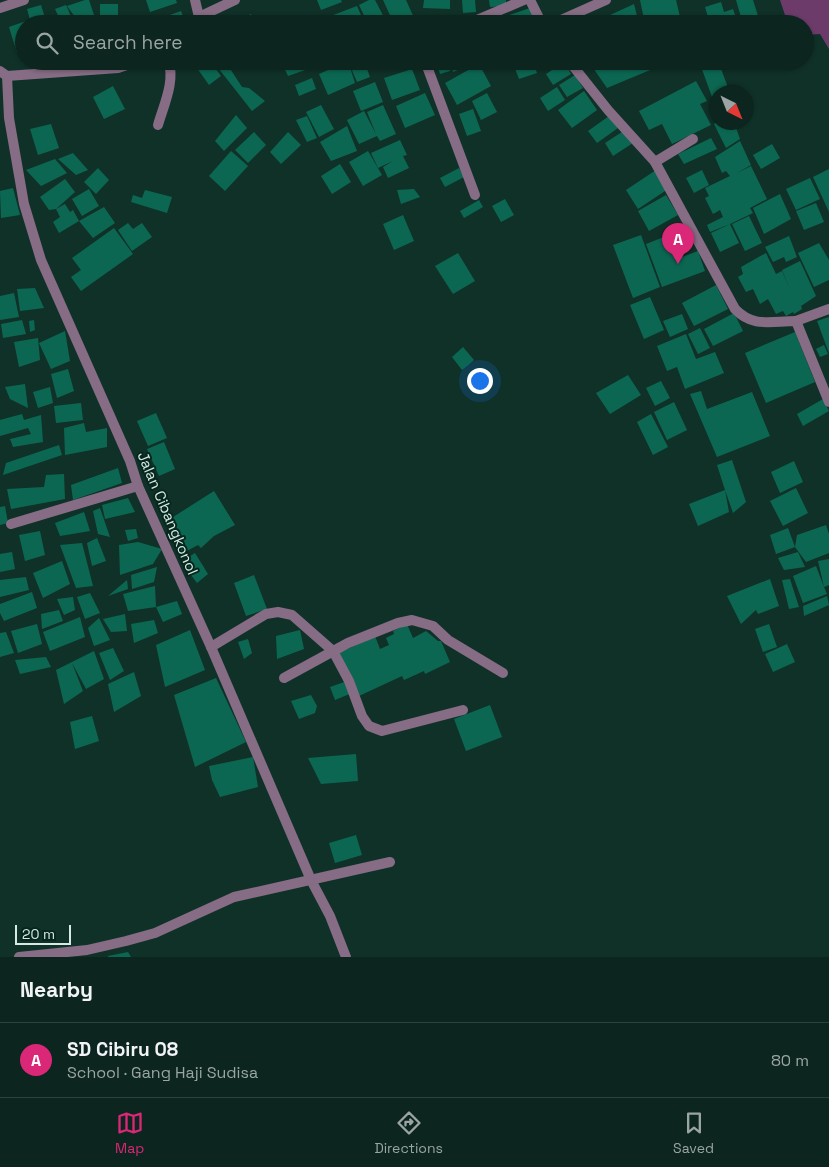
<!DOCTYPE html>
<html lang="en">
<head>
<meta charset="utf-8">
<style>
	:root { --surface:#0c251e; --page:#152d27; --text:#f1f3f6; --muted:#9aa5a4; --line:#2c423c; --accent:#db2777 }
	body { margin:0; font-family:"Space Grotesk",sans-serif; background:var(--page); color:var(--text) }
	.compass { position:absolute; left:709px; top:85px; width:45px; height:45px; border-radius:50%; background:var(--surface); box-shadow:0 1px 4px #0004; rotate:137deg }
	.scale { position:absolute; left:15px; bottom:12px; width:56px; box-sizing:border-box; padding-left:5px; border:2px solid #d7e9e2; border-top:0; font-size:14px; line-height:18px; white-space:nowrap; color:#d7e9e2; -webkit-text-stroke:4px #05271e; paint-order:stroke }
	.you { position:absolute; left:479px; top:380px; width:18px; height:18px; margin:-12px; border:4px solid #fff; border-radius:50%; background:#1a73e8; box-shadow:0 0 0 8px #1a73e833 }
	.badge { display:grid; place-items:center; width:32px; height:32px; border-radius:50%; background:var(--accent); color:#fff; font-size:16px; font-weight:700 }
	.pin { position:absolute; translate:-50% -41px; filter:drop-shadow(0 1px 2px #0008) }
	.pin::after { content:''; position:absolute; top:26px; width:18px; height:15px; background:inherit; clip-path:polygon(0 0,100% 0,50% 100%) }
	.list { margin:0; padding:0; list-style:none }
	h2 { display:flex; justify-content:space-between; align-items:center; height:65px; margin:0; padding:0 20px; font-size:21px }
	h2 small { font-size:16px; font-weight:400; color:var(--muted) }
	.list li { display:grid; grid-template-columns:32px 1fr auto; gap:15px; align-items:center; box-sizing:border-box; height:75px; padding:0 20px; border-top:1px solid var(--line) }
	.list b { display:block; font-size:19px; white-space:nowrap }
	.list p { margin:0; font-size:16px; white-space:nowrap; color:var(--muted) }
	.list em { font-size:16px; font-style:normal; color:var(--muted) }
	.icon { flex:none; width:28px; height:28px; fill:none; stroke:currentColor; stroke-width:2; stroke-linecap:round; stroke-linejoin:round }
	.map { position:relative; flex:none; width:829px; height:957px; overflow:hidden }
	.search { position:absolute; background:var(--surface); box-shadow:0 1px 4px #0004; left:15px; right:15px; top:15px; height:55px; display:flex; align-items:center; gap:12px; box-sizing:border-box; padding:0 18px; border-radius:28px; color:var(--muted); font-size:19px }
	.sheet { height:140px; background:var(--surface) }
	nav { display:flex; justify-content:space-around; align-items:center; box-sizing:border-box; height:70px; border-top:1px solid var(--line); background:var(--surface); font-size:14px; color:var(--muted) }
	nav a { display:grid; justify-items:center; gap:2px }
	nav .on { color:var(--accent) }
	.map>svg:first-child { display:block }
	.green { fill:#6c3b6a }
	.building { fill:#0c6752 }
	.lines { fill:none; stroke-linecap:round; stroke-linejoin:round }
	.street { stroke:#866c84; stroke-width:10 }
	.labels { text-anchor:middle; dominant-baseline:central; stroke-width:4; stroke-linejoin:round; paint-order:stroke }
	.street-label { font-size:15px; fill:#d7e9e2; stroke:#05271e }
</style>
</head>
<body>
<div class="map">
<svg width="829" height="957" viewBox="0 0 829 957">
	<rect width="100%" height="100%" fill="#103128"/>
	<polygon class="green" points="780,0 829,0 829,49 820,34 805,35 805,24 788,24"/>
	<g class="building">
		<polygon points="85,0 89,0 96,21 80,24 67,6"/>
		<polygon points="146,0 176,0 177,3 150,12"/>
		<polygon points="317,0 341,0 342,2 321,10"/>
		<polygon points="369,0 375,0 386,21 381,24 368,24 359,5"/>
		<polygon points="383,0 406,0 415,20 408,24 394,24"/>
		<polygon points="424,0 450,0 450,9 423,8"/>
		<polygon points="462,0 475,0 476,12 463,13"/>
		<polygon points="489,0 506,0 506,6 490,7"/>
		<polygon points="640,0 676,0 681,21 668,24 645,24"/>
		<polygon points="736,0 753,0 760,22 743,24"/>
		<polygon points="721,2 724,12 733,9 738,24 710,24 705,7"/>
		<rect x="100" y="4" width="18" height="11"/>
		<polygon points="634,4 639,24 611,24 608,16"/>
		<polygon points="41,5 47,24 31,24 27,9"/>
		<polygon points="66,5 67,7 74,24 62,24 55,9"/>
		<polygon points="357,6 365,24 350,24 346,16 349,24 305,24 302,19 328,17"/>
		<polygon points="530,8 533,16 512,24 503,24 501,18"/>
		<polygon points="181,11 186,24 169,24 167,16"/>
		<polygon points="251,14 257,24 233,24"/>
		<polygon points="26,21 27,24 24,24 24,50 17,53 9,27"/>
		<polygon points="192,61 210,61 221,76 209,85"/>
		<polygon points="220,61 225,61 242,87 249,88 265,101 252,111 215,64"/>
		<polygon points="281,61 307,61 311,68 288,76"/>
		<polygon points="348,61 364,61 370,77 357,82"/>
		<polygon points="348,61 355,83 328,95 319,74"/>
		<polygon points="436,61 448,61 450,71 440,74"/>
		<polygon points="450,61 480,61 453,72"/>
		<polygon points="512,61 533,61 537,73 519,79"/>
		<polygon points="598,61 653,61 655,68 607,88 591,65"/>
		<polygon points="699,61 718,61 729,90 716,92 716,95 712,97"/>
		<polygon points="564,62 571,74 553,85 546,74"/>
		<polygon points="479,64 491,86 457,105 445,83"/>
		<polygon points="412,69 420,90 392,100 384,78"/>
		<polygon points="575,75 583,88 567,97 559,85"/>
		<polygon points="312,78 316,89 299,96 295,85"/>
		<polygon points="696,81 707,101 700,104 711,125 672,144 662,124 649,130 639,111"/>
		<polygon points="375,82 383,102 361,111 353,91"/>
		<polygon points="113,86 125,109 104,119 93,97"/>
		<polygon points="557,87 565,100 548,111 540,98"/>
		<polygon points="584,91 597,110 572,128 558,110"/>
		<polygon points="425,93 435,115 405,128 396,106"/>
		<polygon points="487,93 497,112 481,120 472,101"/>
		<polygon points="321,105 334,129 319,137 306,112"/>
		<polygon points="383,105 396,134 380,141 377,136 359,144 347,120 364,111 376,134 367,112"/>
		<polygon points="473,109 481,131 467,136 459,114"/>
		<polygon points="236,115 247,128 224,151 215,141"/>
		<polygon points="307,116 317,138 307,142 296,120"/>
		<polygon points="609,116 618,128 597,143 588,131"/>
		<polygon points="717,122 734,122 740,139 726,148 714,124"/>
		<polygon points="51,124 59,148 38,155 30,129"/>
		<polygon points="347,126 357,151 331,161 320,142"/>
		<polygon points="625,130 633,143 613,156 605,143"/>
		<polygon points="254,132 266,145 248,163 235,150"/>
		<polygon points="288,132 301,145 281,164 270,152"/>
		<polygon points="711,138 717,149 684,164 678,154"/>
		<polygon points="400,140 407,155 403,156 409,168 388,178 383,167 393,161 378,168 371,153"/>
		<polygon points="740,141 751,165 737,173 751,166 767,199 750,208 753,213 730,224 739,243 720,252 711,233 730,224 710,232 707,225 723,217 720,210 713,214 705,198 709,196 705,188 730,176 726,171 722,173 715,157"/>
		<polygon points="772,144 780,158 761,169 753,155"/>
		<polygon points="231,151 248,166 225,191 209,176"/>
		<polygon points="368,151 382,175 363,186 349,162"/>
		<polygon points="73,153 88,170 76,175 58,159"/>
		<polygon points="55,159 67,173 41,186 26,170"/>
		<polygon points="340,164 351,182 332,194 321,176"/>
		<polygon points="98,168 109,180 96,194 84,182"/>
		<polygon points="459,168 464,177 445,187 440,178"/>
		<polygon points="829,169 829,212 813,177"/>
		<polygon points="656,170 668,189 638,209 626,190"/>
		<polygon points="702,170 709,185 694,193 686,178"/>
		<polygon points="810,178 820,199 796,210 786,189"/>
		<polygon points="65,179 75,192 56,209 49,210 40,197"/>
		<polygon points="13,188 20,215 1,218 0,191"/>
		<polygon points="89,189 99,206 82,216 72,199"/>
		<polygon points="414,189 420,197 401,204 397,190"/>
		<polygon points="145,190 172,197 167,213 131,202 133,195 142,198"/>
		<polygon points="780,194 791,219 764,234 753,208"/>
		<polygon points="666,195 678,215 649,231 638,211"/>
		<polygon points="505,199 514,215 501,222 492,206"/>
		<polygon points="479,200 483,207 464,218 460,211"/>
		<polygon points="816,203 824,222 804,230 796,211"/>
		<polygon points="65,204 70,212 73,210 79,221 104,207 115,223 93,238 79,221 59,233 53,222 60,217 56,209"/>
		<polygon points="403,215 414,241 394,250 383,224"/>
		<polygon points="749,216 762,243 745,251 732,224"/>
		<polygon points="128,223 133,229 142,223 152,237 132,251 118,230"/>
		<polygon points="114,228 133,254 81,291 71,277 81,270 72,258"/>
		<polygon points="674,233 682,257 698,251 705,271 662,287 646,244"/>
		<polygon points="641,235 660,287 633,298 613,245"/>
		<polygon points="789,236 797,257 786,262 784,257 773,262 765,247"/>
		<polygon points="819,243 829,260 829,280 814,287 798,253"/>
		<polygon points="458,253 475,281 453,294 435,266"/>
		<polygon points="766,253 776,274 782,271 790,289 782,270 800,261 816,296 801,306 802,309 794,314 793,312 786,316 783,311 776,314 768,299 760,304 753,289 746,292 738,277 743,274 741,267"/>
		<polygon points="716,285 728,309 694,326 682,303"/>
		<polygon points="35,288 44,308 20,311 17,289"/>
		<polygon points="14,293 19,317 0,320 0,296"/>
		<polygon points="650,297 664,330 644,339 630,305"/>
		<polygon points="734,313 743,331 713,346 704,329"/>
		<polygon points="682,314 688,329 670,337 663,321"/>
		<polygon points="829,317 829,353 817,321"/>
		<polygon points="22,320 26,334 3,338 1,324"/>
		<polygon points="34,320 35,330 30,332 29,321"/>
		<polygon points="700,328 710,348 698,354 688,334"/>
		<polygon points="65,331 70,361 51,369 39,343"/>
		<polygon points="795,332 815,382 766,403 745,353"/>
		<polygon points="686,334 696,359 715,352 724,373 685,389 677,367 667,371 657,346"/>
		<polygon points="38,338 40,360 19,367 14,342"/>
		<polygon points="824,345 828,354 820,357 816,349"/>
		<polygon points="463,347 474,360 462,370 452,357"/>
		<polygon points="68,369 74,391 57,398 51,374"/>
		<polygon points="628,375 641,395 610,414 596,393"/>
		<polygon points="661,381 670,398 655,406 646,388"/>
		<polygon points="25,384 28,408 10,399 5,387"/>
		<polygon points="50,387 53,403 38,408 33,392"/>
		<polygon points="701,391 707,409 752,392 770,436 717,457 690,394"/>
		<polygon points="823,399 829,411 803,426 797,414"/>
		<polygon points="674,402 687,430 667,440 654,412"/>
		<polygon points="81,403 83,420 56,423 54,406"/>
		<polygon points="156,413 167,438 148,446 137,421"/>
		<polygon points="22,414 24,420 41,415 43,442 13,447 10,439 31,434 28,428 0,436 0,420"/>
		<polygon points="651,414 668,447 653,455 637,422"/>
		<polygon points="84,423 86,432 107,428 107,447 65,455 64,428"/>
		<polygon points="164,442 175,469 159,476 147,449"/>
		<polygon points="59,445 62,455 3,475 6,463"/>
		<polygon points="732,460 746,502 733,513 725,490 729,512 698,526 689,504 725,490 717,465"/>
		<polygon points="794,461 803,482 780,493 771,472"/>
		<polygon points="118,468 122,483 73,500 71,485"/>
		<polygon points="64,474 65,499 11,509 7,489 44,487 46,475"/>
		<polygon points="796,488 808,513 783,526 770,501"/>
		<polygon points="214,491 235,525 214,536 201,548 198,545 179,555 170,519"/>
		<polygon points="128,498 135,512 105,519 102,505"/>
		<polygon points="5,506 8,523 0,525 0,507"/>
		<polygon points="100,508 110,537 98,534 93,511"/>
		<polygon points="84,512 90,531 60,536 55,523"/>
		<polygon points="826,525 829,534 829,553 806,562 795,547 776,554 770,535 788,528 795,547 797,535"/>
		<polygon points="136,529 138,538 128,541 125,530"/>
		<polygon points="40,531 45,555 25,561 19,535"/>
		<polygon points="97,538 106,561 92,566 87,543"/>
		<polygon points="138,542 162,549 153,564 120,575 119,545"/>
		<polygon points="82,543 93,586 76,588 60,545"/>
		<polygon points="12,552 15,569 0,572 0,554"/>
		<polygon points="798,552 805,567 784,570 778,558"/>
		<polygon points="195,553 208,574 197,583 181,562"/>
		<polygon points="829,559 829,585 824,587 827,594 803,603 793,576 816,566 824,587 818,561"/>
		<polygon points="62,561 70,584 43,598 33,573"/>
		<polygon points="157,567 154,582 132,589 131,575"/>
		<polygon points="254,575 267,609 246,616 234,583"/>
		<polygon points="26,577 29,590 0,597 0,580"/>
		<polygon points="770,579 779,606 758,614 756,610 741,624 727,596"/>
		<polygon points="790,579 799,607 789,609 782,580"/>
		<polygon points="127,580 128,589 108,596"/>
		<polygon points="155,586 156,607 128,611 123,594"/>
		<polygon points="32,592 37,608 4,621 0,613 0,604"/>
		<polygon points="90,593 100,613 85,619 77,597"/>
		<polygon points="827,596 829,605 804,616 803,606"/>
		<polygon points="73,597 75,610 64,615 57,599"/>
		<polygon points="177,601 182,614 163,622 156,607"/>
		<polygon points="59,610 63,621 42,629 41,614"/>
		<polygon points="125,614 127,631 111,632 103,619"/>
		<polygon points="80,617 85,637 50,651 43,632"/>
		<polygon points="99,618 110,640 94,646 88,628"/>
		<polygon points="154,620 158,633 134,643 131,624"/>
		<polygon points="37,624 42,644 18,653 11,631"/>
		<polygon points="407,624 413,638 426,631 438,641 441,641 450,662 425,674 424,671 404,680 402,676 359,696 339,653 375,636 380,649 389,645 386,638 394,634 393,631"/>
		<polygon points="769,624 777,647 763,652 755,629"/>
		<polygon points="190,630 205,670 165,687 156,645"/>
		<polygon points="300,630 304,649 277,659 276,636"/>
		<polygon points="6,632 14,653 0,657 0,633"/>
		<polygon points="248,639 252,653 244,659 238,642"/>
		<polygon points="787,644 795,662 773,672 765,654"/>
		<polygon points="113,648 124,671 110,680 99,653"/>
		<polygon points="94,651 104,679 86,689 72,663 83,691 64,704 56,670"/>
		<polygon points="46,657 51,667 20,674 15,660"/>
		<polygon points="134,672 141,696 114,712 108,684"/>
		<polygon points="216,678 246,742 195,767 174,695"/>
		<polygon points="347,681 352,693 335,700 330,687"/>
		<polygon points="311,695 317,706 315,713 299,719 291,701"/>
		<polygon points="490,705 502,737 466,751 454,719"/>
		<polygon points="92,716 99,741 75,749 70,722"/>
		<polygon points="356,754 358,781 321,784 308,758"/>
		<polygon points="253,757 258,787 220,797 212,780 209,766"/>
		<polygon points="356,835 362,855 335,863 329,843"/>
		<polygon points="128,952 131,957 108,957 108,956"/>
	</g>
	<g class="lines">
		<g class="street">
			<polyline points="195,0 199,17"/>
			<polyline points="530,0 542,24"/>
			<polyline points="0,8 24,0"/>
			<polyline points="192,24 199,17 235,0"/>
			<polyline points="456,24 472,22 524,0"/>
			<polyline points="552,24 606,0"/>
			<polyline points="425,61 475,195"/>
			<path d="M 569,61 L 608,110 L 655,162 L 735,309 C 753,328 771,321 796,321 L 829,402"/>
			<polyline points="0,71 7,76 9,118 24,204 41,260 130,461 138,486 211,647 311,880 330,916 346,957"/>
			<polyline points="7,76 118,68 139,61"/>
			<path d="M 158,125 C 163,107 176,80 168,61"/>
			<polyline points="655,162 693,139"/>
			<polyline points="796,321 829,309"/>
			<polyline points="11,524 138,486"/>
			<polyline points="211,647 266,614 278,612 292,615 333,651 349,681 362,716 369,726 382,731 463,710"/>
			<polyline points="284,678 348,643 398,623 412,620 433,626 448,640 503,673"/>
			<polyline points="19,957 87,950 126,941 155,933 234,897 390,862"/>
		</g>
	</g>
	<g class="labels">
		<g class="street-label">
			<text transform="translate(168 513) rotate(67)">Jalan Cibangkonol</text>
		</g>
	</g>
</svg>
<svg class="compass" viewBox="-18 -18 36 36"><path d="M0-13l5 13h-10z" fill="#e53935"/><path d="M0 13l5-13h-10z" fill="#9aa5a4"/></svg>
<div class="scale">20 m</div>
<div class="you"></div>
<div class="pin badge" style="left:678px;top:264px">A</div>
<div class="search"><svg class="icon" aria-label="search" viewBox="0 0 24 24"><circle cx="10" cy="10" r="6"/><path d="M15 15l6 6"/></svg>Search here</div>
</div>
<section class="sheet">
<h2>Nearby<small></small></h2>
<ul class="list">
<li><span class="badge">A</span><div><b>SD Cibiru 08</b><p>School · Gang Haji Sudisa</p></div><em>80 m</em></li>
</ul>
</section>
<nav>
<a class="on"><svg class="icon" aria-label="map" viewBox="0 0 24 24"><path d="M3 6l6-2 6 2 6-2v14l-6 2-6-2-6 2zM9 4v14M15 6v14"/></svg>Map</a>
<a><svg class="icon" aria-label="directions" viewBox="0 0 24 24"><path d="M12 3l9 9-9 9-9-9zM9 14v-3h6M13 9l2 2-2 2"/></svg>Directions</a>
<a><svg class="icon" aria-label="saved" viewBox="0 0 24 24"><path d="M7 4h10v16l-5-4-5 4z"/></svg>Saved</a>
</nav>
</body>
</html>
